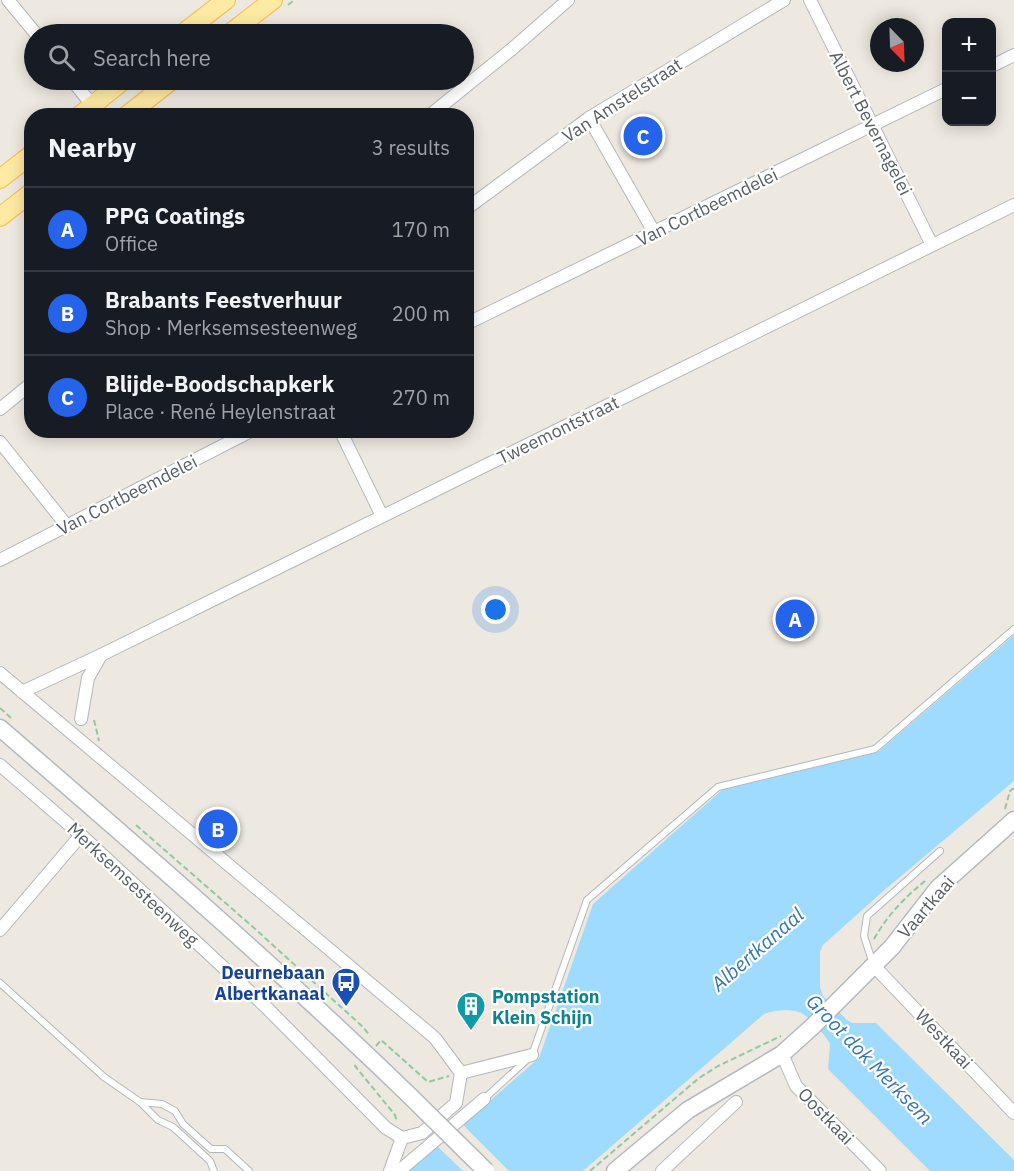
<!DOCTYPE html>
<html lang="en">
<head>
<meta charset="utf-8">
<style>
	:root { --surface:#171b24; --page:#242831; --text:#f1f3f6; --muted:#9ea1a6; --line:#363941; --accent:#2563eb }
	body { margin:0; font-family:"IBM Plex Sans",sans-serif; background:var(--page); color:var(--text) }
	.controls { position:absolute; right:18px; top:18px; display:grid; overflow:hidden; border-radius:12px; box-shadow:0 3px 15px #0003 }
	.controls button { width:54px; height:54px; display:grid; place-items:center; padding:0; border:0; border-bottom:2px solid var(--line); background:var(--surface); color:var(--text); font:30px sans-serif }
	.compass { position:absolute; left:870px; top:18px; width:54px; height:54px; border-radius:50%; background:var(--surface); box-shadow:0 3px 15px #0003; rotate:157deg }
	.you { position:absolute; left:496px; top:610px; width:21px; height:21px; margin:-15px; border:4px solid #fff; border-radius:50%; background:#1a73e8; box-shadow:0 0 0 9px #1a73e833 }
	.badge { display:grid; place-items:center; width:39px; height:39px; border-radius:50%; background:var(--accent); color:#fff; font-size:20px; font-weight:700 }
	.pin { position:absolute; translate:-50% -50%; border:3px solid #fff; box-shadow:0 2px 6px #0006 }
	.list { margin:0; padding:0; list-style:none }
	h2 { display:flex; justify-content:space-between; align-items:center; height:78px; margin:0; padding:0 24px; font-size:26px }
	h2 small { font-size:20px; font-weight:400; color:var(--muted) }
	.list li { display:grid; grid-template-columns:39px 1fr auto; gap:18px; align-items:center; box-sizing:border-box; height:84px; padding:0 24px; border-top:2px solid var(--line) }
	.list b { display:block; font-size:22px; white-space:nowrap }
	.list p { margin:0; font-size:20px; white-space:nowrap; color:var(--muted) }
	.list em { font-size:20px; font-style:normal; color:var(--muted) }
	.icon { flex:none; width:33px; height:33px; fill:none; stroke:currentColor; stroke-width:2; stroke-linecap:round; stroke-linejoin:round }
	.map { position:relative; flex:none; width:1014px; height:1171px; overflow:hidden }
	.search { position:absolute; background:var(--surface); box-shadow:0 3px 15px #0003; left:24px; top:24px; width:450px; height:66px; display:flex; align-items:center; gap:15px; box-sizing:border-box; padding:0 21px; border-radius:33px; color:var(--muted); font-size:22px }
	.panel { position:absolute; background:var(--surface); box-shadow:0 3px 15px #0003; left:24px; top:108px; width:450px; height:330px; border-radius:24px }
	.map>svg:first-child { display:block }
	.water { fill:#9edbff }
	.pier { fill:#ede9e0 }
	.lines { fill:none; stroke-linecap:round; stroke-linejoin:round }
	.lane-casing { stroke:#b3b7bc; stroke-width:8 }
	.street-casing { stroke:#b3b7bc; stroke-width:14 }
	.secondary-casing { stroke:#b4b9be; stroke-width:19 }
	.primary-casing { stroke:#f8bd4e; stroke-width:20 }
	.path { stroke:#93c89f; stroke-width:2; stroke-dasharray:6 3; stroke-linecap:butt }
	.lane { stroke:#fff; stroke-width:6 }
	.street { stroke:#fff; stroke-width:12 }
	.secondary { stroke:#fff; stroke-width:16 }
	.primary { stroke:#ffeaa3; stroke-width:18 }
	.secondary-bridge-casing { stroke:#b4b9be; stroke-width:19; stroke-linecap:butt }
	.secondary-bridge { stroke:#fff; stroke-width:16 }
	.labels { text-anchor:middle; dominant-baseline:central; stroke-width:4.5; stroke-linejoin:round; paint-order:stroke }
	.street-label { font-size:18px; fill:#595e62; stroke:#fff }
	.transit-label { font-size:18px; font-weight:bold; fill:#164399; stroke:#fff; text-anchor:end }
	.culture-label { font-size:18px; font-weight:bold; fill:#0d838f; stroke:#fff; text-anchor:start }
	.water-label { font-size:20px; font-style:italic; fill:#3577ad; stroke:#fff }
</style>
</head>
<body>
<div class="map">
<svg width="1014" height="1171" viewBox="0 0 1014 1171">
	<rect width="100%" height="100%" fill="#ede9e0"/>
	<path class="water" d="M 1014,635 L 1014,781 L 881,893 L 823,945 L 820,952 L 820,987 L 823,996 L 847,1020 L 852,1023 L 876,1023 L 1014,1160 L 1014,1171 L 930,1171 L 828,1069 L 830,1044 C 826,1036 808,1015 799,1012 C 789,1009 774,1010 764,1014 L 583,1171 L 409,1171 L 539,1058 L 593,904 L 722,790 L 878,752 Z"/>
	<polygon class="pier" points="460,1122 509,1171 463,1171 435,1144"/>
	<g class="lines">
		<g class="lane-casing">
			<g id="lane">
				<polyline points="873,964 864,936 867,916 940,851"/>
				<polyline points="0,983 104,1077 140,1102 158,1120 173,1127 210,1161 214,1171"/>
				<polyline points="484,1099 532,1055 587,900 718,787 875,749 1014,629"/>
				<polyline points="140,1102 162,1104 175,1111 183,1124 211,1149 225,1149 249,1171"/>
			</g>
		</g>
		<g class="street-casing">
			<g id="street">
				<polyline points="8,0 36,34"/>
				<polyline points="810,0 932,245"/>
				<polyline points="992,66 1014,55"/>
				<polyline points="72,80 101,116"/>
				<polyline points="429,116 512,49 568,0"/>
				<polyline points="589,118 654,232"/>
				<polyline points="466,209 589,118 784,0"/>
				<polyline points="466,324 946,89"/>
				<polyline points="0,409 32,383"/>
				<polyline points="340,430 382,516"/>
				<polyline points="0,442 67,526"/>
				<polyline points="0,560 253,430"/>
				<polyline points="0,673 435,1038 461,1073 456,1103 422,1133 402,1138 386,1128 265,1006 81,835 0,765"/>
				<polyline points="22,692 101,655 1014,205"/>
				<polyline points="81,719 88,678 101,655"/>
				<polyline points="0,930 81,835"/>
				<polyline points="873,965 1014,1113"/>
				<polyline points="782,1054 796,1086 880,1171"/>
				<polyline points="461,1073 532,1055"/>
				<polyline points="390,1171 402,1138"/>
				<polyline points="399,1171 484,1099"/>
				<polyline points="662,1171 736,1102"/>
			</g>
		</g>
		<g class="secondary-casing">
			<g id="secondary">
				<path d="M 0,728 C 139,848 279,969 411,1097"/>
				<polyline points="615,1171 688,1110 782,1054 813,1026 892,947 938,888 1014,820"/>
			</g>
		</g>
		<g class="primary-casing">
			<g id="primary">
				<polyline points="182,34 226,0"/>
				<polyline points="229,34 273,0"/>
				<polyline points="79,116 124,80"/>
				<polyline points="126,116 172,80"/>
				<polyline points="0,179 32,154"/>
				<polyline points="0,217 32,192"/>
			</g>
		</g>
		<g class="path">
			<polyline points="288,5 294,0"/>
			<polyline points="159,34 169,26"/>
			<polyline points="187,86 194,80"/>
			<polyline points="57,116 65,109"/>
			<polyline points="0,708 11,718"/>
			<polyline points="94,720 99,741"/>
			<polyline points="1005,809 1010,791 1014,788"/>
			<polyline points="136,825 253,927 363,1027 370,1036"/>
			<path d="M 874,939 C 887,916 904,898 925,881"/>
			<polyline points="376,1046 381,1040 428,1082 449,1076"/>
			<polyline points="356,1065 355,1066 395,1115 397,1122"/>
			<polyline points="590,1171 699,1078 718,1066 781,1036"/>
		</g>
		<use href="#lane" class="lane"/>
		<use href="#street" class="street"/>
		<use href="#secondary" class="secondary"/>
		<use href="#primary" class="primary"/>
		<g class="secondary-bridge-casing">
			<polyline id="secondary-bridge" points="411,1097 486,1171"/>
		</g>
		<use href="#secondary-bridge" class="secondary-bridge"/>
	</g>
	<defs>
		<g id="bus-pin" transform="scale(1.5)"><path d="M0 17L-7.5 6A9.5 9.5 0 1 1 7.5 6Z" fill="#1a4fb4" stroke="#fff"/><path d="M-5-6H5V4H4V6H2V4H-2V6H-4V4H-5ZM-3.5-4V0h7V-4ZM-3.5 1.2v1.5H-2V1.2ZM2 1.2v1.5H3.5V1.2Z" fill="#fff"/></g>
		<g id="building-pin" transform="scale(1.5)"><path d="M0 17L-7.5 6A9.5 9.5 0 1 1 7.5 6Z" fill="#0f9aa8" stroke="#fff"/><path d="M-4-6H4V6H1V3H-1V6H-4ZM-2.5-4.3h1.7v1.8h-1.7ZM.8-4.3h1.7v1.8H.8ZM-2.5-1h1.7V.8h-1.7ZM.8-1h1.7V.8H.8Z" fill="#fff"/></g>
	</defs>
	<g fill-rule="evenodd">
		<use href="#bus-pin" x="346" y="982"/>
		<use href="#building-pin" x="471" y="1006"/>
	</g>
	<g class="labels">
		<g class="street-label">
			<text transform="translate(622 100) rotate(-33)">Van Amstelstraat</text>
			<text transform="translate(871 123) rotate(63)">Albert Bevernagelei</text>
			<text transform="translate(707 207) rotate(-26)">Van Cortbeemdelei</text>
			<text transform="translate(558 430) rotate(-26)">Tweemontstraat</text>
			<text transform="translate(127 495) rotate(-27)">Van Cortbeemdelei</text>
			<text transform="translate(133 884) rotate(43)">Merksemsesteenweg</text>
			<text transform="translate(926 907) rotate(-49)">Vaartkaai</text>
			<text transform="translate(944 1039) rotate(47)">Westkaai</text>
			<text transform="translate(826 1116) rotate(46)">Oostkaai</text>
		</g>
		<g class="transit-label">
			<text x="325" y="972">Deurnebaan<tspan x="325" dy="21">Albertkanaal</tspan></text>
		</g>
		<g class="culture-label">
			<text x="492" y="996">Pompstation<tspan x="492" dy="21">Klein Schijn</tspan></text>
		</g>
		<g class="water-label">
			<text transform="translate(757 949) rotate(-41)">Albertkanaal</text>
			<text transform="translate(870 1059) rotate(46)">Groot dok Merksem</text>
		</g>
	</g>
</svg>
<div class="controls">
<button>+</button>
<button>−</button>
</div>
<svg class="compass" viewBox="-18 -18 36 36"><path d="M0-13l5 13h-10z" fill="#e53935"/><path d="M0 13l5-13h-10z" fill="#9ea1a6"/></svg>
<div class="you"></div>
<div class="pin badge" style="left:795px;top:619px">A</div>
<div class="pin badge" style="left:218px;top:829px">B</div>
<div class="pin badge" style="left:643px;top:136px">C</div>
<div class="search"><svg class="icon" aria-label="search" viewBox="0 0 24 24"><circle cx="10" cy="10" r="6"/><path d="M15 15l6 6"/></svg>Search here</div>
<section class="panel">
<h2>Nearby<small>3 results</small></h2>
<ul class="list">
<li><span class="badge">A</span><div><b>PPG Coatings</b><p>Office</p></div><em>170 m</em></li>
<li><span class="badge">B</span><div><b>Brabants Feestverhuur</b><p>Shop · Merksemsesteenweg</p></div><em>200 m</em></li>
<li><span class="badge">C</span><div><b>Blijde-Boodschapkerk</b><p>Place · René Heylenstraat</p></div><em>270 m</em></li>
</ul>
</section>
</div>
</body>
</html>
